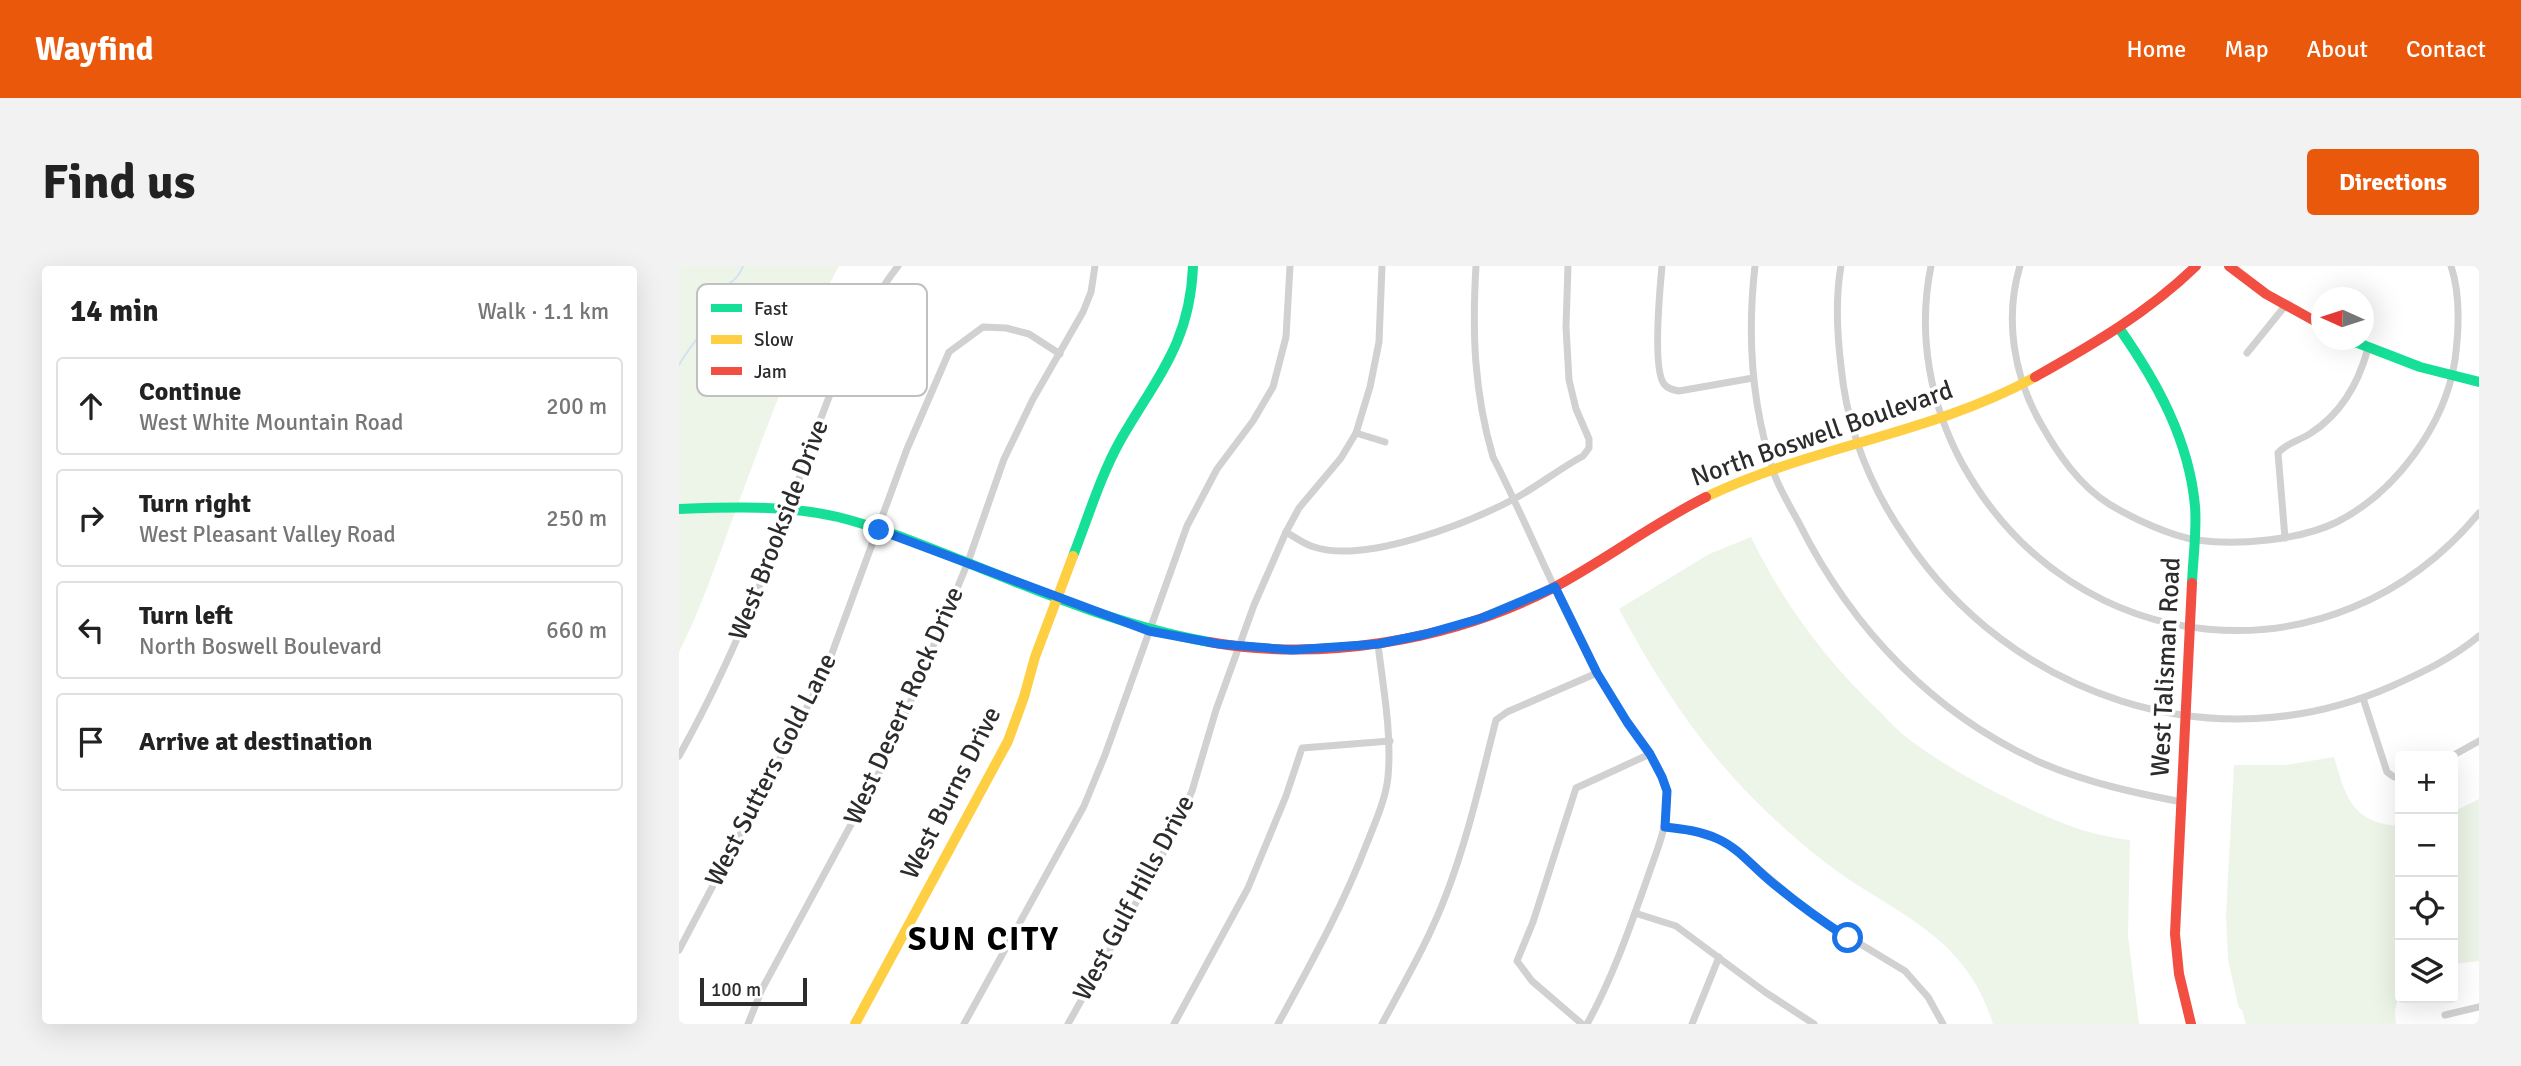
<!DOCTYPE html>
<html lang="en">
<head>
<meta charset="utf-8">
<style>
	:root { --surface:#fff; --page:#f2f2f2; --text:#222; --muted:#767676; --line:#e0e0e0; --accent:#ea580c }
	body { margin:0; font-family:Signika,sans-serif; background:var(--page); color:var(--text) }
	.controls { position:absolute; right:21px; bottom:21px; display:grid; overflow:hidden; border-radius:7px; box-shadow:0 7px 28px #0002 }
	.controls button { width:63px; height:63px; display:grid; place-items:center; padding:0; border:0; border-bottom:2px solid var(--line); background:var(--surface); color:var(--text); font:35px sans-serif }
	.compass { position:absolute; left:1632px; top:21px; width:63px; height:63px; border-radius:50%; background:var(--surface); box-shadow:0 7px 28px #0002; rotate:273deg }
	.scale { position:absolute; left:21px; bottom:18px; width:107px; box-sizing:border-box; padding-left:7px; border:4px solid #2c2c2c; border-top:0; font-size:19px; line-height:24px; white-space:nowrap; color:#2c2c2c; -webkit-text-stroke:5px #fff; paint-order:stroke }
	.stop { position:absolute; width:21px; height:21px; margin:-16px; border:5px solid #1a73e8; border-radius:50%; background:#fff }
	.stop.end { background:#1a73e8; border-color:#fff; box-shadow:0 2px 7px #0008 }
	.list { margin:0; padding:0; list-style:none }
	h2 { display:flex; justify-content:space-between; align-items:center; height:91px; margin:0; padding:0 28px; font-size:30px }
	h2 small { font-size:23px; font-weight:400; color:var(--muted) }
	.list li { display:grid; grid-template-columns:46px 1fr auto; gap:21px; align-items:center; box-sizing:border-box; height:98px; margin:0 14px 14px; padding:0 14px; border:2px solid var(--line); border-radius:7px }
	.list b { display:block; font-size:26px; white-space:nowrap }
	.list p { margin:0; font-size:23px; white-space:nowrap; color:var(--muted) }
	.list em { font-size:23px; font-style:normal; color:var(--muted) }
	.icon { flex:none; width:38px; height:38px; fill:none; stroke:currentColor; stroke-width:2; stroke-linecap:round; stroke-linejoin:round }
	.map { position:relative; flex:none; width:1800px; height:758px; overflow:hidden; border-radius:7px }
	header { display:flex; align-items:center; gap:42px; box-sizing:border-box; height:98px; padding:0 35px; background:var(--accent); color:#fff }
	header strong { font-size:33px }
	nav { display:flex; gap:38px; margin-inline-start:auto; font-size:24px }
	.intro { display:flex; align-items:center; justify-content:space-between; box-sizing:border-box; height:168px; padding:0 42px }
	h1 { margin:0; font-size:49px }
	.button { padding:18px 32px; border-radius:7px; background:var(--accent); color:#fff; font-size:24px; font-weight:700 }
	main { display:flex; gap:42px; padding:0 42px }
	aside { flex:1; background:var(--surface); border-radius:7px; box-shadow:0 7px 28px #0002 }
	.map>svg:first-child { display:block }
	.green { fill:#edf5e9 }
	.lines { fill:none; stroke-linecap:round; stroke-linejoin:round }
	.stream { stroke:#d4e2f3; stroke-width:2 }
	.street { stroke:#d1d1d1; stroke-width:7 }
	.fast { stroke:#16e098; stroke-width:10 }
	.slow { stroke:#ffcf43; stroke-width:10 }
	.jam { stroke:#f24e42; stroke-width:10 }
	.route { stroke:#1a73e8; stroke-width:9 }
	.labels { text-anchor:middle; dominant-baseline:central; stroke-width:7; stroke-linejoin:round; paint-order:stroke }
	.street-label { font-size:26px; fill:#2c2c2c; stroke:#fff }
	.district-label { font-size:33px; font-weight:bold; letter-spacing:2px; fill:#000; stroke:#fff }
	.key { fill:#fff; stroke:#c0c0c0; stroke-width:2 }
	.key-label { font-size:19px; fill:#2c2c2c }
</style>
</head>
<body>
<header>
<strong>Wayfind</strong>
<nav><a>Home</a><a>Map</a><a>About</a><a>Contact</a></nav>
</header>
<div class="intro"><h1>Find us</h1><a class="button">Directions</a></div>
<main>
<aside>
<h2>14 min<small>Walk · 1.1 km</small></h2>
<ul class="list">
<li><svg class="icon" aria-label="ahead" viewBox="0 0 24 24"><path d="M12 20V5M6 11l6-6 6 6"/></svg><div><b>Continue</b><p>West White Mountain Road</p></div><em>200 m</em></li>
<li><svg class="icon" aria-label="right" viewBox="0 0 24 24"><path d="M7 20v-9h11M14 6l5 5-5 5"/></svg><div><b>Turn right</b><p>West Pleasant Valley Road</p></div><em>250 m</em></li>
<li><svg class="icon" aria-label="left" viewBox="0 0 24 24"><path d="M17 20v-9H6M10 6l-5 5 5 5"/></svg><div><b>Turn left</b><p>North Boswell Boulevard</p></div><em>660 m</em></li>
<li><svg class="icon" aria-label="arrive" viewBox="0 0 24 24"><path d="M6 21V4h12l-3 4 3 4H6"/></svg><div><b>Arrive at destination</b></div></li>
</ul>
</aside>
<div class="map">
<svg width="1800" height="758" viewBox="0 0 1800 758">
	<rect width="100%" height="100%" fill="#fff"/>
	<g class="green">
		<path d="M 0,0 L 160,0 C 116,81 86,166 54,252 C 37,297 22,343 0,386 Z"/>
		<path d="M 1072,271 C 1104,337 1147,395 1200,445 C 1210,455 1220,466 1231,474 C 1264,499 1300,518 1336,536 C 1373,554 1410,570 1451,574 L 1449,670 L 1460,758 L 1314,758 C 1290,680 1236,656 1172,615 C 1143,595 1115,572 1090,548 C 1027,489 980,418 940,343 L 1030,288 Z"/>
		<path d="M 1655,491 C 1667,531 1672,557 1721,560 L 1721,724 L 1716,745 L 1717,758 L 1567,758 L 1563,744 L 1560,742 L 1549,694 L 1547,649 L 1555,499 L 1607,499 Z"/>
		<polygon points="1800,533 1800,695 1774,698 1774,546"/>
	</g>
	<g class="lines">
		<path class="stream" d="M 0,99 C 7,86 17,75 25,63 C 31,54 29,41 36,32 C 44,19 59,16 64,0"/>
		<g class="street">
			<path d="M 797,0 C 793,67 795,126 814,191 C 859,279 893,373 948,456 C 962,478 986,501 988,529 C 990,560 976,588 967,616 C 950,664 933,713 908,758"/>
			<path d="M 983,0 C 981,22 973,102 985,118 C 989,123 994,124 1000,125 L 1074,112"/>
			<path d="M 1076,0 C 1068,70 1073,143 1096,210 C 1102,226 1112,242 1120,257 C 1173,363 1256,450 1365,498 C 1410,517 1456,527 1503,536"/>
			<path d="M 1162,0 C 1156,33 1158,67 1162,100 C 1168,163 1190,219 1226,271 C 1332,431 1535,499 1713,420 C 1744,406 1774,392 1800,370"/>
			<path d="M 1252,0 C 1238,68 1251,139 1284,199 C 1395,398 1655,422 1800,247"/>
			<path d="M 1341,0 C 1325,53 1335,111 1362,158 C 1379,188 1400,219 1430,238 C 1453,252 1491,270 1518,274 C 1557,280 1622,274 1658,256 C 1717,226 1766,159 1776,94 C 1780,64 1782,30 1772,0"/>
			<polyline points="1568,87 1606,40"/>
			<polyline points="677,167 706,176"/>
			<path d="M 607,266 C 616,271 625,278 635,281 C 687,298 789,257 835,233 C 859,220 880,203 904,190 L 910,182 L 910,173 L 897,143 L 890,114 L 887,61 L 889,0"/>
			<path d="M 1606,272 L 1599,187 C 1607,177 1622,174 1632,167 C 1663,147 1680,116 1689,82"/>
			<polyline points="1684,432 1708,506 1715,511 1721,511"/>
			<path d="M 0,490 C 43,413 78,331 108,247 C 136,169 168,65 219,0"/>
			<polyline points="1773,490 1800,475"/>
			<polyline points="986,561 1012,565 1038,573 1055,582 1135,650 1226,705 1249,731 1264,758"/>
			<polyline points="956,647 997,660 1086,726 1135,758"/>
			<polyline points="0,684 145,409 228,183 270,86 304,61 327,62 350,68 381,88"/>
			<polyline points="1766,749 1800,741"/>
			<polyline points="69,758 83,723 209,490 289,296 325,193 354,133 404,46 412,26 416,0"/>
			<polyline points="285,758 405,540 426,489 508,260 538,203 574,155 594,121 607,71 611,0"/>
			<polyline points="389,758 482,592 513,525 537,444 575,339 607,266 620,242 662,192 677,167 691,121 700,76 703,0"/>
			<polyline points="495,758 569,622 607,530 623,482 711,475"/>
			<path d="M 599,758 C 631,699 664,640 688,577 C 696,557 707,532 709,511 C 713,466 704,422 699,378"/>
			<path d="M 703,758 C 726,715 750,674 767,629 C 789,572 802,513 817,454 L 828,446 L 918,407"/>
			<polyline points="903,758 853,715 838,695 854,656 897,522 971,488"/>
			<polyline points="1013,758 1040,691"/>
		</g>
		<g class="fast">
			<path d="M 1440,62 C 1478,116 1510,174 1516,240 C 1518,265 1514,292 1513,317"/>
			<polyline points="1671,74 1741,101 1800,116"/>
			<path d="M 0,243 C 53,241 107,239 159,251 C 203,262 246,280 289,297 C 368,329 446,361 530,376"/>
			<path d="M 394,290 C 409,252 421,211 441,175 C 477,112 511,78 514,0"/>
		</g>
		<g class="slow">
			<path d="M 1027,231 C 1132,180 1253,168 1356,111"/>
			<polyline points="176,758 329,475 345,431 356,391 394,290"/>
		</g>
		<g class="jam">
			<polyline points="1550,0 1587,28 1643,59"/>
			<path d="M 1356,111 C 1413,79 1470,46 1517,0"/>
			<path d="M 530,376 C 643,396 770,375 872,323 C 925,295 973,258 1027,231"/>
			<polyline points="1512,758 1500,708 1496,668 1513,317"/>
		</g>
	</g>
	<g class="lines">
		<path class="route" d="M 200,264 L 470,365 L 540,378 L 613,384 L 699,378 L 747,368 L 803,352 L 876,321 L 918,407 L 948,456 L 971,488 L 983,511 L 988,525 L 986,561 C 1004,563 1022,565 1039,573 C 1059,582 1073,600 1090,614 C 1115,635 1141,654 1169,672"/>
	</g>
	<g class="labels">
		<g class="street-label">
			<text transform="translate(1143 168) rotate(-19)">North Boswell Boulevard</text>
			<text transform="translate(100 264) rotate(-69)">West Brookside Drive</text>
			<text transform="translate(1487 401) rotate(-87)">West Talisman Road</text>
			<text transform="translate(225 440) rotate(-66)">West Desert Rock Drive</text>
			<text transform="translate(92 504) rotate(-63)">West Sutters Gold Lane</text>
			<text transform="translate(272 527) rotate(-63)">West Burns Drive</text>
			<text transform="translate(455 632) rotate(-62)">West Gulf Hills Drive</text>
		</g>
		<g class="district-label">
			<text x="305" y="673">SUN CITY</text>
		</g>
	</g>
	<rect x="18" y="18" width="230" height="112" rx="10" class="key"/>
	<rect x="32" y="38" width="31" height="8" fill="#16e098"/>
	<rect x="32" y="69" width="31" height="9" fill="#ffcf43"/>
	<rect x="32" y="101" width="31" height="8" fill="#f24e42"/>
	<g class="key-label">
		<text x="75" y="49">Fast</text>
		<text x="75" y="80">Slow</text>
		<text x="75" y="112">Jam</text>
	</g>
</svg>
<div class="controls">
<button>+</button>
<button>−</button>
<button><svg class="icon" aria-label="locate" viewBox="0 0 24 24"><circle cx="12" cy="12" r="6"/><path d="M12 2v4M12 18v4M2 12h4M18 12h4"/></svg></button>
<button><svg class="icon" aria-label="layers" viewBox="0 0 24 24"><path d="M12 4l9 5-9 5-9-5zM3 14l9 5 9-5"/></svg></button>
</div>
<svg class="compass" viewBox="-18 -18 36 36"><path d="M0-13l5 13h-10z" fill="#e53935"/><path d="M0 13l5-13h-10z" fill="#767676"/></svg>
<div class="scale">100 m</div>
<div class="stop" style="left:1169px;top:672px"></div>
<div class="stop end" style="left:200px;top:264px"></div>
</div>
</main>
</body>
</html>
